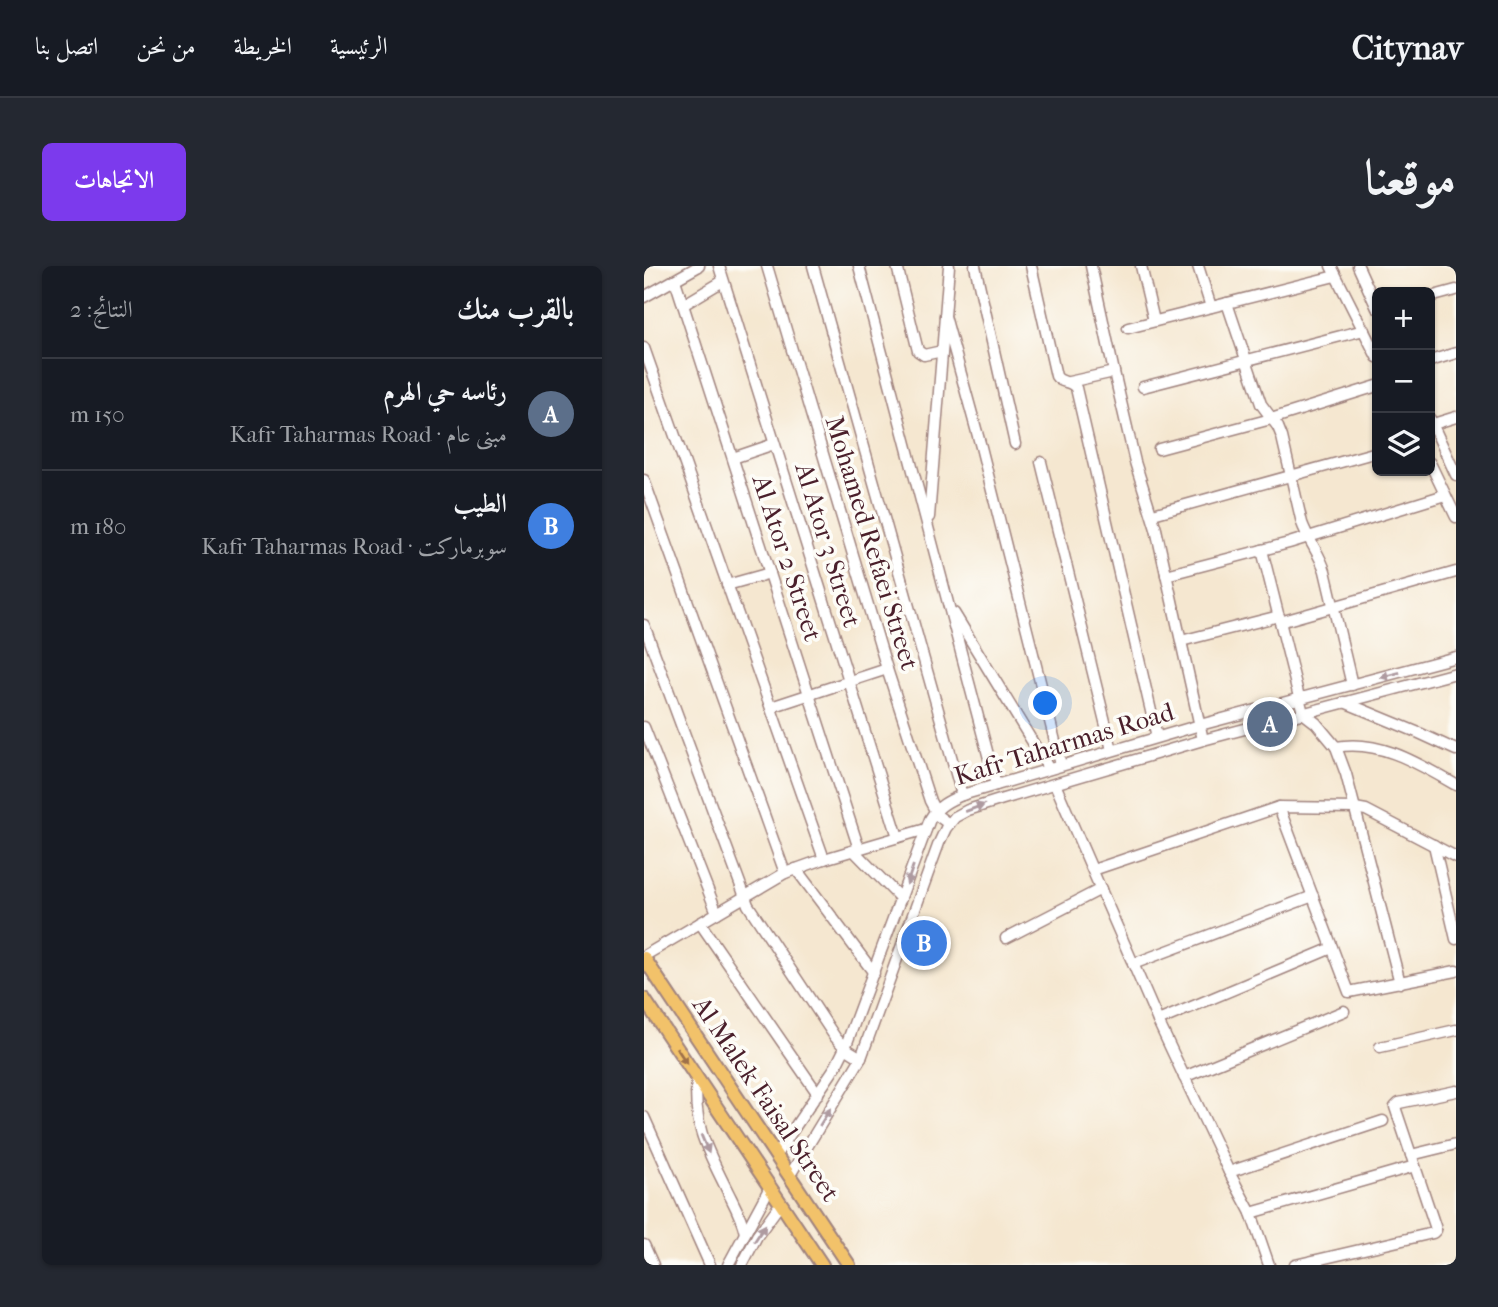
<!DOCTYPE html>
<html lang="ar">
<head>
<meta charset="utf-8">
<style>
	:root { --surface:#171b24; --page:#242831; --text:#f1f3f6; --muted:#9ea1a6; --line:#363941; --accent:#7c3aed }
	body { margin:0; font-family:"IM FELL French Canon",Amiri,serif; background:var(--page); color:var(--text); direction:rtl }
	.controls { position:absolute; right:21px; top:21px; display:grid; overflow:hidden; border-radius:10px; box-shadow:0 2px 5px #0004 }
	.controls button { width:63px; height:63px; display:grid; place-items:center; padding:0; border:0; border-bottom:2px solid var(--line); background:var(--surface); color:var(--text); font:35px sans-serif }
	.you { position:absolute; left:402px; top:438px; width:24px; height:24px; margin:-18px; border:5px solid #fff; border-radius:50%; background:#1a73e8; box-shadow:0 0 0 10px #1a73e833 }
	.badge { display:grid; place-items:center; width:46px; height:46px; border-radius:50%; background:var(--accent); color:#fff; font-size:23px; font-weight:700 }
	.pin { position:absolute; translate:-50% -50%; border:4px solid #fff; box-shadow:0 2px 7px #0006 }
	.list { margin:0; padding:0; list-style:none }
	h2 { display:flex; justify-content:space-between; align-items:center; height:91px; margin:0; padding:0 28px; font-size:30px }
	h2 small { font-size:23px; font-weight:400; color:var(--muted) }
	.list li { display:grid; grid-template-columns:46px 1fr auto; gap:21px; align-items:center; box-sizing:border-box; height:112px; padding:0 28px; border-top:2px solid var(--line) }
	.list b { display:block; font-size:26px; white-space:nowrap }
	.list p { margin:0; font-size:23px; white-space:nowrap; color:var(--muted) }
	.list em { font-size:23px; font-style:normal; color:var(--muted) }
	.icon { flex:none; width:38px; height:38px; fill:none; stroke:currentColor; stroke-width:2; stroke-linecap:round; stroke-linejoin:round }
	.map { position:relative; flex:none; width:812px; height:999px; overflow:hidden; direction:ltr; border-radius:10px }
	header { display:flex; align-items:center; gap:42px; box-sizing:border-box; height:98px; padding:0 35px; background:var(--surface); border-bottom:2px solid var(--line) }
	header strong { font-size:33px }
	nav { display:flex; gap:38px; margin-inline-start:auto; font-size:24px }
	.intro { display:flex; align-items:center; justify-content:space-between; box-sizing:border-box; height:168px; padding:0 42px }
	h1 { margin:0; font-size:49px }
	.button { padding:18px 32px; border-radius:10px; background:var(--accent); color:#fff; font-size:24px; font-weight:700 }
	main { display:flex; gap:42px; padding:0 42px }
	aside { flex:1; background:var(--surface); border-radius:10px; box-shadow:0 2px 5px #0004 }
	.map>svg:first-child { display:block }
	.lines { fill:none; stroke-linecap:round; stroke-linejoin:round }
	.minor-casing { stroke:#a0837e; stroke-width:13 }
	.major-casing { stroke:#a0837e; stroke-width:16 }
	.minor { stroke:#fff; stroke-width:10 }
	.major { stroke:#f2c26a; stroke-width:12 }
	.oneway { fill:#ae9aa0 }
	.oneway2 { fill:#9e704a }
	.labels { text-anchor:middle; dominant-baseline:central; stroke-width:7; stroke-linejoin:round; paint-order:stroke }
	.street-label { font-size:26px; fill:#4a1f2b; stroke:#fdfcf7 }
</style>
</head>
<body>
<header>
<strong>Citynav</strong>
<nav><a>الرئيسية</a><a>الخريطة</a><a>من نحن</a><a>اتصل بنا</a></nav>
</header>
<div class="intro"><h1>موقعنا</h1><a class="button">الاتجاهات</a></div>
<main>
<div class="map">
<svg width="812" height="999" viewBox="0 0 812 999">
	<rect width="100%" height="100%" fill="#fdfcf7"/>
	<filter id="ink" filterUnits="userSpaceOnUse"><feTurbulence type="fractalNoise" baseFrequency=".0143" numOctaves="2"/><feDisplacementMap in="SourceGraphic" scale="14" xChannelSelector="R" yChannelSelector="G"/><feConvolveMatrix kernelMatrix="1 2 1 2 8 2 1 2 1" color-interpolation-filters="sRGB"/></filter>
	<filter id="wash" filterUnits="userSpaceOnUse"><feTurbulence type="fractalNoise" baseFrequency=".00686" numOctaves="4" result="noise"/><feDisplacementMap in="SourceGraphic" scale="28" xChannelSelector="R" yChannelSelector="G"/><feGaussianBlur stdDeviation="1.57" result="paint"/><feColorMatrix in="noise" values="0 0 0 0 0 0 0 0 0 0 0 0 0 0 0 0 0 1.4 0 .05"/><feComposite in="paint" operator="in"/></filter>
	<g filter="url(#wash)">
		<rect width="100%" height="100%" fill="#f5e7d0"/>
	</g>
	<g filter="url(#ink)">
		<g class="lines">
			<g class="minor-casing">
				<g id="minor">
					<polyline points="75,0 254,571"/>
					<polyline points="123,0 243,403 286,535 294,550 305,558"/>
					<polyline points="169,0 318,529"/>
					<polyline points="215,0 352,519"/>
					<polyline points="253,0 274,85 280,89 298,85"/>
					<polyline points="331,0 371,178"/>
					<path d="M 387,0 L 412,110 C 417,118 426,114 432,122 L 513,471"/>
					<polyline points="447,0 470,106 491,196 512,263 559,474"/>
					<polyline points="497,0 510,55"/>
					<polyline points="554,0 567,41"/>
					<polyline points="687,0 733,91"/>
					<polyline points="714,0 733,42"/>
					<polyline points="31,14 215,583"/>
					<polyline points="0,31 55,0"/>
					<polyline points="786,31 812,24"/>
					<path d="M 583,37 L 617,138 L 634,161 L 638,171 L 658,257 C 664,274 676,288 681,305 L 708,419"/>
					<polyline points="39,39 79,15"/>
					<polyline points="301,50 337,181 417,499"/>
					<polyline points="484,62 691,10"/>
					<polyline points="0,82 180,593"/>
					<polyline points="786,95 812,87"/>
					<polyline points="425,116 470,106"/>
					<polyline points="499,121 720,64"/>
					<polyline points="786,153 812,209"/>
					<polyline points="786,159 812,151"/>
					<polyline points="515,183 627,153 733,120"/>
					<polyline points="89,192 130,178"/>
					<polyline points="397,196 468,484"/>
					<polyline points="786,197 812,251"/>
					<polyline points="0,214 141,607"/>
					<polyline points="509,248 733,186"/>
					<polyline points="285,251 305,0"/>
					<polyline points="618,284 659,447 672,457 692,481 702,508 756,717"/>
					<polyline points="522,309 645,277 801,229"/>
					<polyline points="83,319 126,307"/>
					<polyline points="310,347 405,503"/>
					<polyline points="636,356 812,306"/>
					<polyline points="0,359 104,639 191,771 201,782 217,792"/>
					<polyline points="537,375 635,350"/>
					<polyline points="700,436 775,467 812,484"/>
					<polyline points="127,441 243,403"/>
					<polyline points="0,461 73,647"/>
					<path d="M 692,481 C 736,473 775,498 812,519"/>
					<polyline points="411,518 514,755 585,906 607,947 625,999"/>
					<polyline points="635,541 705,726 812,705"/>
					<polyline points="790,579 812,673"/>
					<polyline points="210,585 257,633"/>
					<polyline points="152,603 230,707"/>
					<polyline points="449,604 635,541 711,542 722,544 812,591"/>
					<polyline points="56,657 174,828"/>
					<polyline points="362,672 457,623"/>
					<polyline points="0,690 141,607 180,593 282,563"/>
					<polyline points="489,698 669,630"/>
					<polyline points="514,755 688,682"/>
					<polyline points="736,781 812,764"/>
					<polyline points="540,811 700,745"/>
					<path d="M 53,812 C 48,860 64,885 84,926 C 91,940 98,952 101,967"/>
					<polyline points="0,851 66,999"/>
					<path d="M 132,889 L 192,800 L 201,782 L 286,553 C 294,540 304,535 318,529 L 556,459 L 812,391"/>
					<polyline points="767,889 812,878"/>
					<polyline points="585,906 739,855"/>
					<polyline points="146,909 217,792 295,577 302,562 311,551 324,544 359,533 559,474 812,407"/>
					<polyline points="607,947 771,900"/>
					<polyline points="0,979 9,999"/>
					<polyline points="84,999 126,921"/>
					<polyline points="98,999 113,970 137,937"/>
					<polyline points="651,999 789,967 792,964 791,960 751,841 755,837 812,825"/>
				</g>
			</g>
			<g class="major-casing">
				<g id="major">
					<polyline points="0,692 205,999"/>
					<polyline points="0,733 178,999"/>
				</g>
			</g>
			<use href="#minor" class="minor"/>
			<use href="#major" class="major"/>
		</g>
		<defs><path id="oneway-solid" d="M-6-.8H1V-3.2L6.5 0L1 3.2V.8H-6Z" transform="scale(1.75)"/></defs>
		<g class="oneway">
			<use href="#oneway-solid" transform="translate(746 409) rotate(165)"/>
			<use href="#oneway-solid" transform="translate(331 542) rotate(-20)"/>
			<use href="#oneway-solid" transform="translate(266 609) rotate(109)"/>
			<use href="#oneway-solid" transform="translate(181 851) rotate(-58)"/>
			<use href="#oneway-solid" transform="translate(61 878) rotate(67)"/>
			<use href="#oneway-solid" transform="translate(116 967) rotate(-57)"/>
		</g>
		<use class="oneway2" href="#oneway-solid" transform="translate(38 790) rotate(56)"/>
	</g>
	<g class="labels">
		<g class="street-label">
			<text transform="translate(228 277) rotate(73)">Mohamed Refaei Street</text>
			<text transform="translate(184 279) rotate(73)">Al Ator 3 Street</text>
			<text transform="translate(143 292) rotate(72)">Al Ator 2 Street</text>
			<text transform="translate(420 478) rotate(-17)">Kafr Taharmas Road</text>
			<text transform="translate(122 833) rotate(56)">Al Malek Faisal Street</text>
		</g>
	</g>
</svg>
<div class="controls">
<button>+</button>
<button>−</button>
<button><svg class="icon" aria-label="layers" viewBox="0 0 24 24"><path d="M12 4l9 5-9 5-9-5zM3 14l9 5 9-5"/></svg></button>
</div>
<div class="you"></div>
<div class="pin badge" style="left:626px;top:458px;background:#5c6f8a">A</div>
<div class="pin badge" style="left:280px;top:677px;background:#3f7fe0">B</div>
</div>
<aside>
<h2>بالقرب منك<small>النتائج: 2</small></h2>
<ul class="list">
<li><span class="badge" style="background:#5c6f8a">A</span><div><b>رئاسه حي الهرم</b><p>مبنى عام · Kafr Taharmas Road</p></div><em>150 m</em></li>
<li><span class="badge" style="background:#3f7fe0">B</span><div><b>الطيب</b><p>سوبرماركت · Kafr Taharmas Road</p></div><em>180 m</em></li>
</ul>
</aside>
</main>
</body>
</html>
